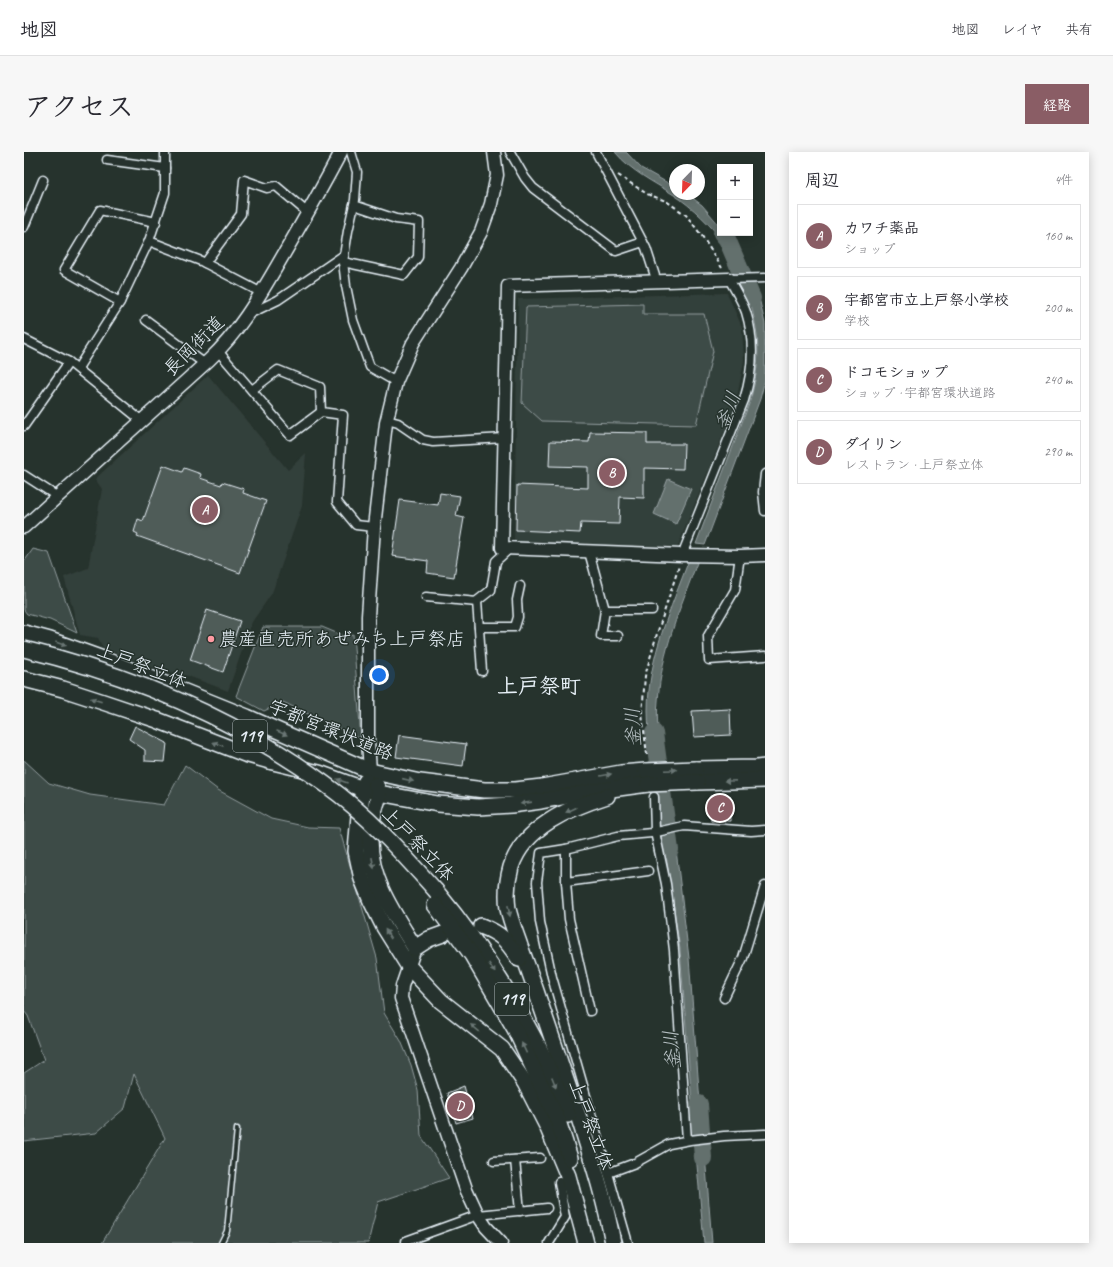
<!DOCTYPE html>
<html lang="ja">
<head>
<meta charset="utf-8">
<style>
	:root { --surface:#fff; --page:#f7f7f7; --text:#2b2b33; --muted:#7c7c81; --line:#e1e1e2; --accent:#8a5d65 }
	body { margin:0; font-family:Caveat,"Klee One",sans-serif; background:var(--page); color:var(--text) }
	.controls { position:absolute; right:12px; top:12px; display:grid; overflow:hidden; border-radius:0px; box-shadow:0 2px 10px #0003 }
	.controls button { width:36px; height:36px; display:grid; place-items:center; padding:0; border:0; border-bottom:1px solid var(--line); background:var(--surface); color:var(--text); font:20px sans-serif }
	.compass { position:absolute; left:645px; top:12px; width:36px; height:36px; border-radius:50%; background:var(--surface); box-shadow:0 2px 10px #0003; rotate:203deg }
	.you { position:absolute; left:355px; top:523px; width:14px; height:14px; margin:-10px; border:3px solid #fff; border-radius:50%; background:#1a73e8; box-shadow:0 0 0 6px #1a73e833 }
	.badge { display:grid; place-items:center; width:26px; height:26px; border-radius:50%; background:var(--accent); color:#fff; font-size:13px; font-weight:700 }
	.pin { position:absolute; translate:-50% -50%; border:2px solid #fff; box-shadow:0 1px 4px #0006 }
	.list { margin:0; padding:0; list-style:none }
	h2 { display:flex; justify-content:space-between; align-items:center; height:52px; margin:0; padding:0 16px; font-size:17px }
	h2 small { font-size:13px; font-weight:400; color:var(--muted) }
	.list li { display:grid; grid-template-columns:26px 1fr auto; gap:12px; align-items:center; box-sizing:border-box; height:64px; margin:0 8px 8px; padding:0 8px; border:1px solid var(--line); border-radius:0px }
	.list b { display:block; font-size:15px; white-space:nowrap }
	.list p { margin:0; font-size:13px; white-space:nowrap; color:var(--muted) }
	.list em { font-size:13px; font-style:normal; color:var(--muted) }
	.map { position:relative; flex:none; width:741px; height:1091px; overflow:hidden; border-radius:0px }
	header { display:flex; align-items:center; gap:24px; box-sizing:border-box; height:56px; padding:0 20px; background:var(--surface); border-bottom:1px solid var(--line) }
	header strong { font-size:19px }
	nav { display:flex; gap:22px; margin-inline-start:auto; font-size:14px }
	.intro { display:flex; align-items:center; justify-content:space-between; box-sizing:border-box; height:96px; padding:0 24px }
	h1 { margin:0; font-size:28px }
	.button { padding:10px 18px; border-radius:0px; background:var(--accent); color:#fff; font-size:14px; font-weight:700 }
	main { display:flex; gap:24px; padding:0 24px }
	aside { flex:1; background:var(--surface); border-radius:0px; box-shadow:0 2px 10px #0003 }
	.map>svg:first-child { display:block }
	.built { fill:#333f3a }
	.green { fill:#3e4b47; stroke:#939ea0 }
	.water { fill:#636f6d; stroke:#98a3a5 }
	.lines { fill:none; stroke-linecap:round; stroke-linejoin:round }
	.river { stroke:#636f6d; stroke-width:18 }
	.building { fill:#505c59; stroke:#e8f1f8 }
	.lane-casing { stroke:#e8f1f8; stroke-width:7 }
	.street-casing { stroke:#e8f1f8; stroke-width:11 }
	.secondary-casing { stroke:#e8f1f8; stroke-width:15 }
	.highway-casing { stroke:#e8f1f8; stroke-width:18 }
	.path { stroke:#e8f1f8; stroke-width:2; stroke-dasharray:4 3; stroke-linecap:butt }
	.lane { stroke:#26332d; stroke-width:4 }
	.street { stroke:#26332d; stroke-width:8 }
	.secondary { stroke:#26332d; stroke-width:12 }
	.highway { stroke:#26332d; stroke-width:15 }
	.highway-bridge-casing { stroke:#e8f1f8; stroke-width:18; stroke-linecap:butt }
	.highway-bridge { stroke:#26332d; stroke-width:15 }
	.oneway { fill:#6a7674 }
	.poi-dot { fill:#ff9aa2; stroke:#26332d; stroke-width:1.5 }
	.labels { text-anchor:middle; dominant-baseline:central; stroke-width:3; stroke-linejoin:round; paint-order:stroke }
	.shield { fill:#26332d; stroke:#aeb8bb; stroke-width:1 }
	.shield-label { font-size:18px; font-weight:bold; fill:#e8f1f8 }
	.street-label { font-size:19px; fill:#e8f1f8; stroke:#26332d }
	.poi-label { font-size:19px; fill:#e8f1f8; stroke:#26332d; text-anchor:start }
	.water-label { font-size:20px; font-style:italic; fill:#b3bdc0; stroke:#26332d }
	.quarter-label { font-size:21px; font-weight:bold; fill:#e8f1f8; stroke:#26332d }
</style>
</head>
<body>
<header>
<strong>地図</strong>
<nav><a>地図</a><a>レイヤ</a><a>共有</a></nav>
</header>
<div class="intro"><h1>アクセス</h1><a class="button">経路</a></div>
<main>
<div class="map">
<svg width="741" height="1091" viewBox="0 0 741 1091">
	<rect width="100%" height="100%" fill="#26332d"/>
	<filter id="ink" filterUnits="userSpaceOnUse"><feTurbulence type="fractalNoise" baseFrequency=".025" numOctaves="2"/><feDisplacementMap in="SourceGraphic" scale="8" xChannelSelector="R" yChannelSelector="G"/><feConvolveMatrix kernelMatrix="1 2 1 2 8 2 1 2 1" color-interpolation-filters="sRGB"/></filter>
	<g filter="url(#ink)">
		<g class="built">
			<polygon points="703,141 718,175 720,209 712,251 653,396 490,390 494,147"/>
			<polygon points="184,223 264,318 282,301 278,354 248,441 228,470 204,539 164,524 133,517 79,496 74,486 56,483 40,425 64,416 78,337 71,327"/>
		</g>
		<g class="green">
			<polygon points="619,152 619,162 680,162 689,199 672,273 518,269 498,251 502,155"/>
			<polygon points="9,397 25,401 53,481 26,468 3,462 0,458 0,410"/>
			<polygon points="239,475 298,475 322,485 329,482 337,587 259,550 240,559 212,544"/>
			<polygon points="0,608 25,631 66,643 140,653 161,613 194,638 247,667 284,675 315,676 353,806 360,861 377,889 387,913 394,938 397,984 425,1026 354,1050 344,1091 78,1091 141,986 110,922 101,956 72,981 0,989 0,921 20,908 4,864 0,859"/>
		</g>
		<g class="water">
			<path d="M 591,0 L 602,0 L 617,16 L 651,35 L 651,42 L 663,42 L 678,53 L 696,74 L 696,81 L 701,81 L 707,89 L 720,116 L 710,116 C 706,108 703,98 699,91 C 689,74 667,54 650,43 C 628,29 608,20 591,0 Z"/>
			<path d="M 717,131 L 728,131 L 736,150 L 741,172 L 741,228 L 736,247 L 681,393 L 672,392 L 725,252 C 734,223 737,195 730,166 C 729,161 728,155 726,150 C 724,144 720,137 717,131 Z"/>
			<polygon points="644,327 667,337 652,372 630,362"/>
			<path d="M 665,408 L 674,408 C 657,454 637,500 634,549 C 632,568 635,586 638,604 L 628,604 C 626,589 624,574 624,558 C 624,506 647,456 665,408 Z"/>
			<polygon points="646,643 649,672 638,674 634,644"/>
			<polygon points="650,681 665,806 678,977 670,978 656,797 639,683"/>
			<polygon points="680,990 688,1091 680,1091 671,991"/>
		</g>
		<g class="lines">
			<g class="river">
				<polyline points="698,81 703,87 728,146"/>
				<polyline points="630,581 646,698"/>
				<polyline points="675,952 679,1006"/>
			</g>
		</g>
		<g class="building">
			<polygon points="566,280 623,281 623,292 660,292 659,317 620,316 620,346 596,345 595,372 557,371 556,381 492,378 493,333 564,336 564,315 525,314 526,289 565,290"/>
			<polygon points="139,313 158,320 160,316 177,322 176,326 197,333 198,330 220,337 219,341 242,349 216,421 113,384 114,382 110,380 114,367 119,369"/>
			<polygon points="416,341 436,344 432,364 440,366 430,425 403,421 404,409 368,404 376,348 414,353"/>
			<polygon points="183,458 216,469 199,520 166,508"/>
			<polygon points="706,557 707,583 670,585 668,559"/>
			<polygon points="111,574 143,591 141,610 121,609 121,598 105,587"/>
			<polygon points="375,583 442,592 439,614 372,605"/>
			<polygon points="686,644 706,644 706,669 687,669"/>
			<polygon points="440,934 449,966 432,971 423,941"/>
		</g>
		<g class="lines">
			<g class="lane-casing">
				<polyline id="lane" points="197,1091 203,1079 213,977"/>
			</g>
			<g class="street-casing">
				<g id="street">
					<polyline points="327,0 333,20 331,48 324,79 319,110 322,134 329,168 346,215 372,230"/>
					<polyline points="486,0 501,26 509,36 592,99 619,90"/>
					<polyline points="572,0 622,96 633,130"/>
					<polyline points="83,8 141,16"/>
					<polyline points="0,75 19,28"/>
					<polyline points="125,89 177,109 238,141"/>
					<polyline points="319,110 380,123 394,105 395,70 372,67 330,53"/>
					<polyline points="181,111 217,62 220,28 243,36 252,34 284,61"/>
					<polyline points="96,150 40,118 76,58 132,70"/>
					<polyline points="225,162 254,148 320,103"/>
					<polyline points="122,168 181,212"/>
					<polyline points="0,187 45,210 118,269"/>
					<polyline points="194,199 266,283 297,260 319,263 313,350 332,373 350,375"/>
					<polyline points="54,216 96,150 125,89 141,41 141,0"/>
					<polyline points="228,238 254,218 296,235 297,260"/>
					<polyline points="363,268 374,271 399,288 409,290 481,286"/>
					<polyline points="0,274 45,210"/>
					<polyline points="741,322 739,340 741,359"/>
					<polyline points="0,323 34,345"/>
					<polyline points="565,400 581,458 577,484 594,484"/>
					<path d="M 658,403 L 720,248 C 729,219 731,189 722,160 C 718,149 711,138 705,127 L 741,126"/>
					<polyline points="716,404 711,438 684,484 685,508 741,504"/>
					<polyline points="402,445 453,450"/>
					<polyline points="581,458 628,458"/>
					<polyline points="455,475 491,475 494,465 493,448 496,434"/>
					<polyline points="458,519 453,449 467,438 472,409 485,397"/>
					<polyline points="630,645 631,680 642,732 650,798 663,988"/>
					<polyline points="542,697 517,701 513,730 516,770 528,825 604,1091"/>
					<polyline points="542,730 624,719"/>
					<polyline points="700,846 719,806 741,734"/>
					<polyline points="566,859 545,767 542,730 542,697 594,684 628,681 660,674 727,679 741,678"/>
					<polyline points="491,1008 496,1059"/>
					<polyline points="470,1009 516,1006"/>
					<polyline points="584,1021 611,1011 645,992 666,988 700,984 741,982"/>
					<polyline points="382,1091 382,1089 454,1063 523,1056"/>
					<polyline points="525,1091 541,1065 535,1030"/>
				</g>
			</g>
			<g class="secondary-casing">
				<g id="secondary">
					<polyline points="705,127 484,134 478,396 658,403 716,404 741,403"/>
					<path d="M 0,375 L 185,208 C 216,179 236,143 257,107 C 278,71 298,36 317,0"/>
					<polyline points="346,619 344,589 344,464 350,375 362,271 372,230 389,191 437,116 457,80 467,52 473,23 470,0"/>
					<polyline points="391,796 378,834 377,846 442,1037 454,1063 462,1075 477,1091"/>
				</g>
			</g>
			<g class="highway-casing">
				<g id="highway">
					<polyline points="0,481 26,488 79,507 223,565 346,619 396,630 460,638 491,638 518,635 597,621 622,619"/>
					<polyline points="0,527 39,537 76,549 133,568 221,602 249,610 295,621 339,637 355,641 414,652 454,655 487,653 517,649 565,640 624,632"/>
					<polyline points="671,617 733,616 741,615"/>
					<polyline points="342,629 339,637 335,663 332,699 338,727 347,749 360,775 385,815 417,849 478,897 501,931 523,974 544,1024 562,1091"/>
					<polyline points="673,630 741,628"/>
					<path d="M 352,633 C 353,635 355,639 355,641 C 355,645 353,650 352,653 C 349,664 346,675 346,687 C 346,729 370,762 391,796 L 405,787 L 419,782"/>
					<path d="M 583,644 C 545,656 500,675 487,715 C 483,729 482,743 484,757 C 487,770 492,782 496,794 C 503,813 510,832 516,851 C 529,888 541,926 554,963 C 567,1005 581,1047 589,1091"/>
					<path d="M 412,739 C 450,785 483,835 511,888 C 524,912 534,938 544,963"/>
					<polyline points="411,753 448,803 491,877 534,969 546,1006"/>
					<path d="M 457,774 C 478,782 483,789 495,807"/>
				</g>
			</g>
			<g class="path">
				<polyline points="594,23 623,42 642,49 662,63 678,84 698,116"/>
				<polyline points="623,603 618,562 621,524 632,485 655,414"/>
			</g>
			<use href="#lane" class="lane"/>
			<use href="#street" class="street"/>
			<use href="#secondary" class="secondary"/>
			<use href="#highway" class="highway"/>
			<g class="highway-bridge-casing">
				<g id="highway-bridge">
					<path d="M 0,497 C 107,523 212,567 301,632 C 343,662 378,701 412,739"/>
					<polyline points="622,619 671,617"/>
					<polyline points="624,632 673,630"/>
				</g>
			</g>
			<use href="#highway-bridge" class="highway-bridge"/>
		</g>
		<defs><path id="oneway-solid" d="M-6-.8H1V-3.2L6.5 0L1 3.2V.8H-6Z"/></defs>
		<g class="oneway">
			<use href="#oneway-solid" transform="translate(37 492) rotate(19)"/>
			<use href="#oneway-solid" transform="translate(72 548) rotate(-162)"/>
			<use href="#oneway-solid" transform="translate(258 581) rotate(23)"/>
			<use href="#oneway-solid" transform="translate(194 592) rotate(-159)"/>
			<use href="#oneway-solid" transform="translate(647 618) rotate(-2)"/>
			<use href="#oneway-solid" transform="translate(582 623) rotate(-10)"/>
			<use href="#oneway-solid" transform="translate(384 628) rotate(13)"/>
			<use href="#oneway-solid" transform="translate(318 629) rotate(-160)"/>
			<use href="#oneway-solid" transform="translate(706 629) rotate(179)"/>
			<use href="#oneway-solid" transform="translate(502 651) rotate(172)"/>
			<use href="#oneway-solid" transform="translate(547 658) rotate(156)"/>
			<use href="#oneway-solid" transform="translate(349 711) rotate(79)"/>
			<use href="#oneway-solid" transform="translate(485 759) rotate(79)"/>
			<use href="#oneway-solid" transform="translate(364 782) rotate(-121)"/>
			<use href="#oneway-solid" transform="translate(468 816) rotate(57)"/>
			<use href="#oneway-solid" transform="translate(451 876) rotate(-141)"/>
			<use href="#oneway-solid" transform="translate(500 896) rotate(-115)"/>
			<use href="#oneway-solid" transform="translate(530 930) rotate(68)"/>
		</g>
	</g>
	<circle class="poi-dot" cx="187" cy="487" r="4"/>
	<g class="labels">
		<g class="shield">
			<rect x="209" y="568" width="34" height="32" rx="3"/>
			<rect x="471" y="831" width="34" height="32" rx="3"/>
		</g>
		<g class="shield-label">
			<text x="226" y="584">119</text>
			<text x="488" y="847">119</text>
		</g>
		<g class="street-label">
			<text transform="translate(170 194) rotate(-45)">長岡街道</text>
			<text transform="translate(118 514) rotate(21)">上戸祭立体</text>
			<text transform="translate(307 578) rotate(22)">宇都宮環状道路</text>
			<text transform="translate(394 692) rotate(46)">上戸祭立体</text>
			<text transform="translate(567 973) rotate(70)">上戸祭立体</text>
		</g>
		<g class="poi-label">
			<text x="195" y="487">農産直売所あぜみち上戸祭店</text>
		</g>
		<g class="water-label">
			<text transform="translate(704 259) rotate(-70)">釜川</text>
			<text transform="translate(609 575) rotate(-93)">釜川</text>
			<text transform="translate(648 898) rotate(-95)">釜川</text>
		</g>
		<g class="quarter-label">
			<text x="515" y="534">上戸祭町</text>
		</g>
	</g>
</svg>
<div class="controls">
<button>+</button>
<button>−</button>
</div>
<svg class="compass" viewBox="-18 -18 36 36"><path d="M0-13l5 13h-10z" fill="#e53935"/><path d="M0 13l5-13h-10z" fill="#7c7c81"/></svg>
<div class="you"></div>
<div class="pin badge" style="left:181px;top:358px">A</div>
<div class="pin badge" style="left:588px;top:321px">B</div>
<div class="pin badge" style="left:696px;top:656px">C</div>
<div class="pin badge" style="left:436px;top:954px">D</div>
</div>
<aside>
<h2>周辺<small>4件</small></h2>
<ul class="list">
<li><span class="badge">A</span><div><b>カワチ薬品</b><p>ショップ</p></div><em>160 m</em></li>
<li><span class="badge">B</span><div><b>宇都宮市立上戸祭小学校</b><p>学校</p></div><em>200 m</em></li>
<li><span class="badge">C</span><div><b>ドコモショップ</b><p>ショップ · 宇都宮環状道路</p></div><em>240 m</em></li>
<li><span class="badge">D</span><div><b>ダイリン</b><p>レストラン · 上戸祭立体</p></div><em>290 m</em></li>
</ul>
</aside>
</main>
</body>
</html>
